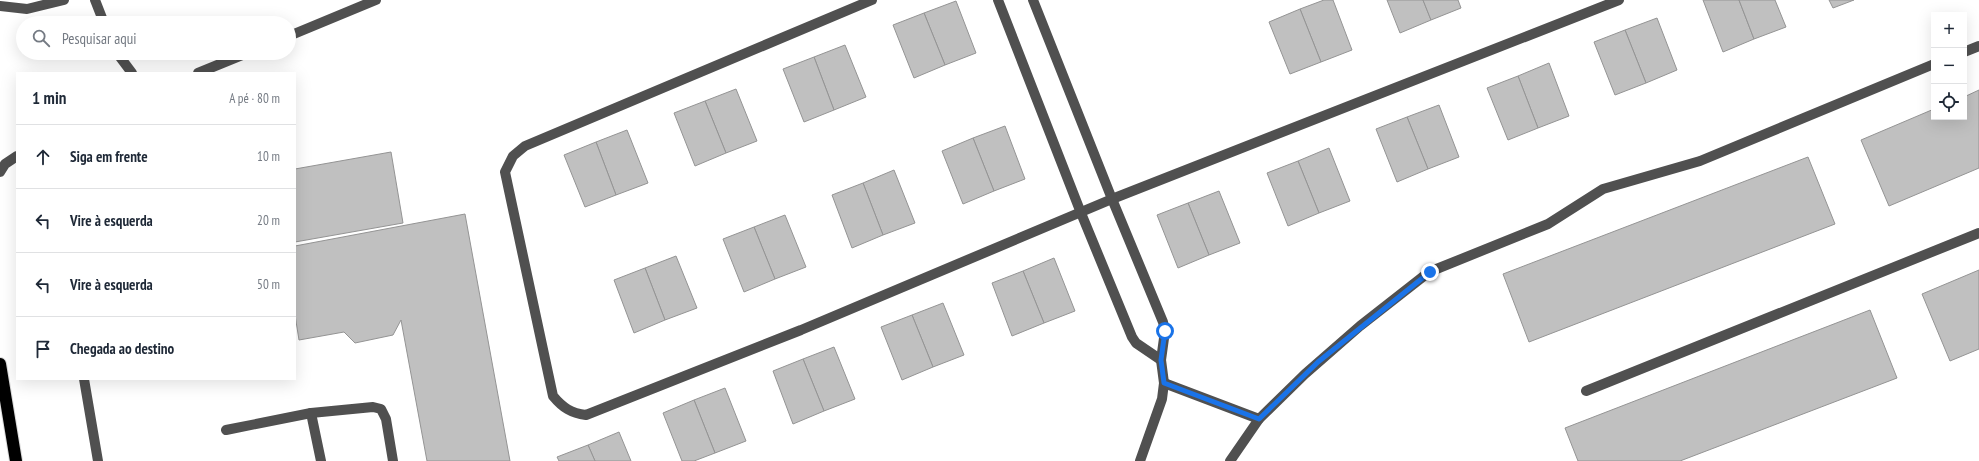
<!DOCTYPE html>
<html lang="pt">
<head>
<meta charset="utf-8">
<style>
	:root { --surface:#fff; --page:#f2f2f3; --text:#1f2937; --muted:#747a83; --line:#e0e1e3 }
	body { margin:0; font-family:"PT Sans Narrow",sans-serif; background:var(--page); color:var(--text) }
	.controls { position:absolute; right:12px; top:12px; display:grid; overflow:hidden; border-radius:0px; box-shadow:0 4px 16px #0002 }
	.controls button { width:36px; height:36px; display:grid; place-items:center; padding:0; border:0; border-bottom:1px solid var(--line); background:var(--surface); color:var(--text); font:20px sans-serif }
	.stop { position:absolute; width:12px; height:12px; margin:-9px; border:3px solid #1a73e8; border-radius:50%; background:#fff }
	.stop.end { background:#1a73e8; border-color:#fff; box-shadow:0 1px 4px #0008 }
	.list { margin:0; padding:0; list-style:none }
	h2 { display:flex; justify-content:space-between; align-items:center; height:52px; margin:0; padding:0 16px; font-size:17px }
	h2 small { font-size:13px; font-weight:400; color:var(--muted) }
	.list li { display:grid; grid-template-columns:26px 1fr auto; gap:12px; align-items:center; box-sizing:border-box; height:64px; padding:0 16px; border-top:1px solid var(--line) }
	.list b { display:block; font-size:15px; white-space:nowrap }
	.list em { font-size:13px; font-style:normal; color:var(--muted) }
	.icon { flex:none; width:22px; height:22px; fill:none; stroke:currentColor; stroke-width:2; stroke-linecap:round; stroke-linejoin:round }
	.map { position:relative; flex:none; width:1979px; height:461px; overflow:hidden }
	.search { position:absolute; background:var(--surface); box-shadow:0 4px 16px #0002; left:16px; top:16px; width:280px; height:44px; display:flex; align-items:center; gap:10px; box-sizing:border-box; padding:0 14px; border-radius:22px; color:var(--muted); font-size:15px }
	.panel { position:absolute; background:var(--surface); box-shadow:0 4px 16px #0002; left:16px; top:72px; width:280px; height:308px; border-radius:0px }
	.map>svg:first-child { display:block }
	.building { fill:#c0c0c0; stroke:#949494 }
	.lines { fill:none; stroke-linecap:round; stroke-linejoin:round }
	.highway-casing { stroke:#dbdbdb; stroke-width:14 }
	.minor { stroke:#505050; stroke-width:10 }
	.highway { stroke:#000; stroke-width:12 }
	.route { stroke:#1a73e8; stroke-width:5 }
</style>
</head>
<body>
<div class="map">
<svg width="1979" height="461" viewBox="0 0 1979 461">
	<rect width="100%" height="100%" fill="#fff"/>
	<g class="building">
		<polygon points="1324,0 1333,0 1352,50 1321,62 1300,9"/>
		<polygon points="1387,0 1423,0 1431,20 1400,33"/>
		<polygon points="1423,0 1458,0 1461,8 1431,20"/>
		<polygon points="1703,0 1739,0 1754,39 1723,52"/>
		<polygon points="1739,0 1775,0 1786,27 1754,39"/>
		<polygon points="1829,0 1854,0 1833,8"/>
		<polygon points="956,1 976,53 945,65 924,13"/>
		<polygon points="1300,9 1321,62 1290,74 1269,22"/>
		<polygon points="924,13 945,65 914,78 893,25"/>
		<polygon points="1657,18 1677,70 1646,83 1625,30"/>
		<polygon points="1625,30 1646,83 1615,95 1594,42"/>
		<polygon points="845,45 866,97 834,110 814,57"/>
		<polygon points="814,57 834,110 804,122 783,69"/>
		<polygon points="1549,63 1569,116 1538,128 1518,76"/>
		<polygon points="1518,76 1538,128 1508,140 1487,88"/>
		<polygon points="736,89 757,141 726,153 705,101"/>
		<polygon points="1979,90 1979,168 1889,206 1861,140 1934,109 1934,117 1964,117 1964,97"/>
		<polygon points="705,101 726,153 695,166 674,113"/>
		<polygon points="1439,105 1459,157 1428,169 1407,117"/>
		<polygon points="1407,117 1428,169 1397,182 1376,129"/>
		<polygon points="1005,126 1025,179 994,191 973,138"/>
		<polygon points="627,130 648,183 616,195 596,142"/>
		<polygon points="973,138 994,191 963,204 942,151"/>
		<polygon points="596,142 616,195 585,207 564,155"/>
		<polygon points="1329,148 1350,201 1319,213 1298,161"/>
		<polygon points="391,152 403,223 295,242 295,169"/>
		<polygon points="1808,157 1835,224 1529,342 1503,274"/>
		<polygon points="1298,161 1319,213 1288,226 1267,173"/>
		<polygon points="894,170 915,223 883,235 863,183"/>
		<polygon points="863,183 883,235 852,248 832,195"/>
		<polygon points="1219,191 1240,243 1209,255 1188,203"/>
		<polygon points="1188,203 1209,255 1178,268 1157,215"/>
		<polygon points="465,214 510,461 427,461 401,320 393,335 355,343 344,332 299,340 295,315 295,246"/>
		<polygon points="785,215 806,267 775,279 754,227"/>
		<polygon points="754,227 775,279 744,292 723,239"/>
		<polygon points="676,256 697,308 665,320 645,268"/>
		<polygon points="1054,258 1075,311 1044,323 1023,271"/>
		<polygon points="645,268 665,320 634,333 614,280"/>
		<polygon points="1979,270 1979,349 1950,361 1922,294"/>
		<polygon points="1023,271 1044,323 1012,336 992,283"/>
		<polygon points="943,303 964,355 933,367 912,315"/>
		<polygon points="1870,310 1897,378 1680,461 1578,461 1565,428"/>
		<polygon points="912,315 933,367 902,380 881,327"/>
		<polygon points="834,347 855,399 824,411 803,359"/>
		<polygon points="803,359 824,411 793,424 773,371"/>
		<polygon points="725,388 746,441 715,453 694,400"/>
		<polygon points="694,400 715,453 694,461 682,461 663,413"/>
		<polygon points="619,432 631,461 595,461 588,445"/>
		<polygon points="588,445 595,461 559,461 557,457"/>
	</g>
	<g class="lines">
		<g class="highway-casing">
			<polyline id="highway" points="0,364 16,461"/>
		</g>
		<g class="minor">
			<polyline points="95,0 104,23"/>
			<path d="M 872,0 L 525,146 L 513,156 L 505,172 L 553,396 C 563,408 571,413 586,415 L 801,330 L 1112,199 L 1619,0"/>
			<polyline points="998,0 1081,213 1132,337 1136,343 1161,360"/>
			<polyline points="1033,0 1112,199 1163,322 1165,331 1161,360 1164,383 1162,399 1140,461"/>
			<polyline points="0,6 27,9 64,0"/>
			<polyline points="289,36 376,0"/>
			<polyline points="1964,52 1979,46"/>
			<polyline points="117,53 132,73"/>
			<polyline points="198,73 247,53"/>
			<polyline points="0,172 5,164 17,156"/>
			<polyline points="84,379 98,461"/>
			<polyline points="1164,383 1259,419"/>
			<polyline points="1586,391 1979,233"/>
			<polyline points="311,413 321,461"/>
			<polyline points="226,430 311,413 373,407 381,409 386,419 393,461"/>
			<polyline points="1230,461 1259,419 1305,374 1360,326 1429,272 1548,224 1603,189 1700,161 1934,64"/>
		</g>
		<use href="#highway" class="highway"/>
	</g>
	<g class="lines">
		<polyline class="route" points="1165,331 1161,360 1164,383 1259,419 1318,362 1430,272"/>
	</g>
</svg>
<div class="controls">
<button>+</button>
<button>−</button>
<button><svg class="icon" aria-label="locate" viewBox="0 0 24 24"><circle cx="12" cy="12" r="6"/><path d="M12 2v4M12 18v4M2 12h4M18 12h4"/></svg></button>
</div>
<div class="stop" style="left:1165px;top:331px"></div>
<div class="stop end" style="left:1430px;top:272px"></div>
<div class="search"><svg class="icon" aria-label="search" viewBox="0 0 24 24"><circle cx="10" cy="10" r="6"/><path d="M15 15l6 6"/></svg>Pesquisar aqui</div>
<section class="panel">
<h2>1 min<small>A pé · 80 m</small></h2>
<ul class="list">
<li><svg class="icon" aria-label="ahead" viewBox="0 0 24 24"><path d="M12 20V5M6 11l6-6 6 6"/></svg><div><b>Siga em frente</b></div><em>10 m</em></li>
<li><svg class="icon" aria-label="left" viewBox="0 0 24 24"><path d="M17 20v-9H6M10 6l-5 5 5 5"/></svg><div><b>Vire à esquerda</b></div><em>20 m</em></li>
<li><svg class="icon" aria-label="left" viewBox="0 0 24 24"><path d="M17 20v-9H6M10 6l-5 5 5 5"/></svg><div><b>Vire à esquerda</b></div><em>50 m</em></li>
<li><svg class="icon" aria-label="arrive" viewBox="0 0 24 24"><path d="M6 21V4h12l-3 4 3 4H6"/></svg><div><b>Chegada ao destino</b></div></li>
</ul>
</section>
</div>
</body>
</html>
